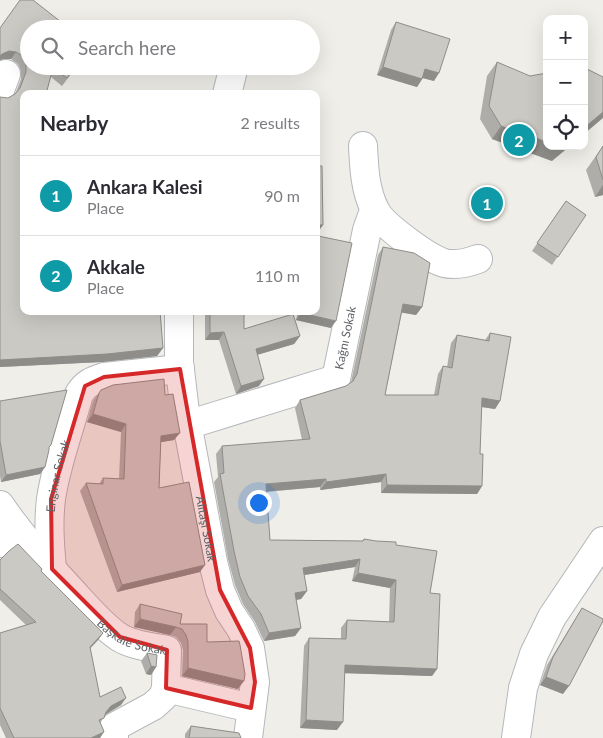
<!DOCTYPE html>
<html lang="en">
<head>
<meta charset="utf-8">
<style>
	:root { --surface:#fff; --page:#f7f7f7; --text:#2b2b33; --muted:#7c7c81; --line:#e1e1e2; --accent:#d95344 }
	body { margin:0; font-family:Lato,sans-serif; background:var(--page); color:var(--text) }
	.controls { position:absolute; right:15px; top:15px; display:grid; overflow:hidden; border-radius:10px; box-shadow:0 5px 20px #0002 }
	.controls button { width:45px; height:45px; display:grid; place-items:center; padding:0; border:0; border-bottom:1px solid var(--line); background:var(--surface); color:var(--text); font:25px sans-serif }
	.you { position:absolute; left:258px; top:502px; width:18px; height:18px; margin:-12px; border:4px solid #fff; border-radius:50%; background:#1a73e8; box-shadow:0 0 0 8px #1a73e833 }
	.badge { display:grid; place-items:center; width:32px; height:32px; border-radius:50%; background:var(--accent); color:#fff; font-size:16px; font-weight:700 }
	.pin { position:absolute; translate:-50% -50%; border:2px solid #fff; box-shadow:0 1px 5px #0006 }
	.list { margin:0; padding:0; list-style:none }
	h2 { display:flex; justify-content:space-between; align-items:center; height:65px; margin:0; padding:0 20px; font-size:21px }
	h2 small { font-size:16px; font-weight:400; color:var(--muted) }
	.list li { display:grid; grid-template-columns:32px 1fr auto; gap:15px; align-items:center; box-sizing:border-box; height:80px; padding:0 20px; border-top:1px solid var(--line) }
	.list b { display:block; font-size:19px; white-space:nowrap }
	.list p { margin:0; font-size:16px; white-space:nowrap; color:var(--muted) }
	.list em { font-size:16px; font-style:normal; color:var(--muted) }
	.icon { flex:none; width:28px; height:28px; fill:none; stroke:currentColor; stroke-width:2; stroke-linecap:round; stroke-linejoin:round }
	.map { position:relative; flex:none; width:603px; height:738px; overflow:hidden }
	.search { position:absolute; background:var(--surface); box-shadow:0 5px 20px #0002; left:20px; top:20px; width:300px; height:55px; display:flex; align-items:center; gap:12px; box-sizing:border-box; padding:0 18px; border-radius:28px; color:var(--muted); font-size:19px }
	.panel { position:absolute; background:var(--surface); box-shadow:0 5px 20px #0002; left:20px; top:90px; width:300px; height:225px; border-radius:10px }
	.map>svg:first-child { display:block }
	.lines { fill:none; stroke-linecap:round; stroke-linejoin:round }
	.minor-casing { stroke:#b4b7bb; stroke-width:30 }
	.minor { stroke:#fff; stroke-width:28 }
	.wall { fill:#afada9 }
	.shaded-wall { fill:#8e8d89 }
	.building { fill:#cbc9c4; stroke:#8e8d89 }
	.marked { fill:#d62828; fill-opacity:0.2; stroke:#d62828; stroke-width:4; stroke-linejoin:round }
	.labels { text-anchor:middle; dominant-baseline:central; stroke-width:4; stroke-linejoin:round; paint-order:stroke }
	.street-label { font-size:12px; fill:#5f6266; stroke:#fff }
</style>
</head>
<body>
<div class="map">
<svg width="603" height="738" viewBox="0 0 603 738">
	<rect width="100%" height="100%" fill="#efeee8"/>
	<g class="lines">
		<g class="minor-casing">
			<g id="minor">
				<polyline points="0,90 6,74"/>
				<polyline points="227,94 234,66"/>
				<path d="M 363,146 C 364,168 365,190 375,210 C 382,225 428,258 444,263 C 456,266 467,263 478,259"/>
				<path id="s1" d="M 179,311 L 179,362 L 185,412 L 213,562 L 220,590 L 229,611 L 241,629 L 250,648 L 255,682 L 248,738"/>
				<path id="s2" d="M 187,425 L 336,379 L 367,230 L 372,216 L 376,212"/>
				<path id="s3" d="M 0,505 C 20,535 45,562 69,588 C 84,604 101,625 119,637 C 133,646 152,647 167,650 L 166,688 L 251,708"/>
				<polyline points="0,543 15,526"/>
				<path id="s4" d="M 52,569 C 50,546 48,523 51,499 C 56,464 70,428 79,394 C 86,383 92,381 104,377 L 180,369"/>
				<polyline points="114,738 114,727 153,706 163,697 166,688"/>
				<polyline points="516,738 523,688 534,654 552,617 603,541"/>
			</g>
		</g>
		<use href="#minor" class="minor"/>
	</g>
	<g class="wall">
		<polygon points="396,22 434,81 423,78 417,87 377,75 391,30"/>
		<polygon points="0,28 77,66 62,86 51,77 24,94 24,311 163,348 157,356 102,362 0,367 8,98 15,95 21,79 21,71 18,64 11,59 4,59 0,60"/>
		<polygon points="497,62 552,161 492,139 480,119 487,76"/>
		<polygon points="603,146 603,195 595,197 586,170"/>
		<polygon points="566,201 586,215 552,265 532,251"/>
		<polygon points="318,236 331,328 296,320 298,311 316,311 316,238"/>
		<polygon points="383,247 422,307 416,315 402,312 385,395 434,395 438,374 443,366 447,367 451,343 457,335 485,340 490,333 500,401 495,409 481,407 480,454 482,486 477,494 381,493 381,482 320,490 320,487 266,492 270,540 362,541 364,539 396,545 430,593 437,669 432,676 344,673 337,730 300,728 304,646 309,638 341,639 341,628 347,620 389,622 390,588 352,581 355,567 304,575 307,591 301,599 296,600 301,628 295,636 264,641 255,622 243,604 235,585 228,559 214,482 218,477 216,454 222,446 302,440 295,408 300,400 346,386 351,382 378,255"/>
		<polygon points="205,311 244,311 244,329 300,336 294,344 257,355 259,386 236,394 219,340 205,340"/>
		<polygon points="99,393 165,395 174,440 161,442 159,488 200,572 117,592 80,491 86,483 99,484 103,478 119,479 121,432 87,422 93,401"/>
		<polygon points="0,401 49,447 45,467 40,474 1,482 0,476"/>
		<polygon points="0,560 41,571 103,633 98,640 90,648 100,697 121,705 105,715 100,723 100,738 6,738 0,725 0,633 26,625 0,600"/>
		<polygon points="140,604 180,624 207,642 238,689 182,676 183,650 181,643 176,637 170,635 134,627 135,612"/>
		<polygon points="582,608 563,694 540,685 547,665"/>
		<polygon points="147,653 156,667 151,675 146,674 141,661"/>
		<polygon points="191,726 239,736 241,738 185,738 185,734"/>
	</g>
	<g class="shaded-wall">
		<polygon points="9,51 16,52 11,59 4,59 0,60 0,56 2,54"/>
		<polygon points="383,67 422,79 417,87 377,75"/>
		<polygon points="425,69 439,73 434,81 419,77"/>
		<polygon points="603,112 603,118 584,134 584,128"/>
		<polygon points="501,126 547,142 547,146 570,146 552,161 492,139"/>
		<polygon points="603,185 603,195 595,197"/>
		<polygon points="316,225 323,225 318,232 316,232"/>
		<polygon points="403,304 422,307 416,315 398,312"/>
		<polygon points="301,313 336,321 331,328 296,320"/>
		<polygon points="224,332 219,340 205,340 210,333"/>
		<polygon points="300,336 294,344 250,357 256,349"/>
		<polygon points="163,348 157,356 102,362 0,367 0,360"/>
		<polygon points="264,379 259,386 236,394 241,386"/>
		<polygon points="482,398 500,401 495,409 476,406"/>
		<polygon points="93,414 126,424 121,432 87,422"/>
		<polygon points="180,433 174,440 156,443 161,436"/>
		<polygon points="45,467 40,474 1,482 6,475"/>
		<polygon points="386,474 381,482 320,490 326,482"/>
		<polygon points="326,479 320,487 260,492 266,484"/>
		<polygon points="387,485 482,486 477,494 381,493"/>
		<polygon points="360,559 355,567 298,576 303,568"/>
		<polygon points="205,565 200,572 117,592 122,585"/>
		<polygon points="358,573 396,580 390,588 352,581"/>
		<polygon points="307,591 301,599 290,601 295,593"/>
		<polygon points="140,619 176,627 170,635 134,627"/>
		<polygon points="301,628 295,636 264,641 269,633"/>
		<polygon points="103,633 98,640 85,654 90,647"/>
		<polygon points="345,665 437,669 432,676 339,673"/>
		<polygon points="151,666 156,667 151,675 146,674"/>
		<polygon points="188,668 244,681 238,689 182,676"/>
		<polygon points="546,677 569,686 563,694 540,685"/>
		<polygon points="126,698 121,705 106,714 101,719 106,712 111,706"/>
		<polygon points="306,720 343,722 337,730 300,728"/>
		<polygon points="104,732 100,738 91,738"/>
	</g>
	<g class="building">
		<polygon points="20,0 33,0 70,29 72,27 74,29 29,29 29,66 76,66 67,78 53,68 46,94 24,94 24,311 160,311 163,348 107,354 0,360 0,97 8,98 15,94 20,88 26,72 26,64 23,56 16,52 9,51 2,54 0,56 0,28"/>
		<polygon points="396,22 450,39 439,73 425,69 422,79 383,67"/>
		<polygon points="497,62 530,76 547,73 547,142 501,126 489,106"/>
		<polygon points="587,69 603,77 603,112 584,128 584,76"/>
		<polygon points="603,146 603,180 596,157"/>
		<polygon points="316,166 322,166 323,225 316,225"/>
		<polygon points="566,201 586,215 558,257 537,243"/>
		<polygon points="318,236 352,243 336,321 301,313 301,311 316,311 316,244"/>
		<polygon points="383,247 414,253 430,263 422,307 403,304 385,395 438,395 443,366 452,368 457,335 489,341 490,333 511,337 500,401 482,398 480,454 483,454 482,486 387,485 386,474 326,482 326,479 266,484 270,540 363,541 364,539 376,541 396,542 396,545 437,551 430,593 440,594 437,669 345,665 343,722 306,720 309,638 346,639 347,620 394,622 396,580 358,573 360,559 303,568 307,591 295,593 301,628 269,633 261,614 248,596 240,577 234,551 220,474 224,473 222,446 310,439 300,400 346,386 353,381 357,374"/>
		<polygon points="210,311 244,311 244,329 293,314 300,336 256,349 264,379 241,386 224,332 210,333"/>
		<polygon points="164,379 165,395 173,394 180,433 161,436 159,488 189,482 205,565 122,585 86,483 103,484 103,478 124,479 126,424 93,414 99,393 101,390 113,385"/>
		<polygon points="67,390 51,445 49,447 49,450 45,467 6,475 0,441 0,401"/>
		<polygon points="18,544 42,569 41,571 103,633 90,647 100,697 121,687 126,698 111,706 106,712 104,718 99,720 103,729 104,732 91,738 14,738 0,708 0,633 36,622 0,589 0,560 9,551"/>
		<polygon points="140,604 182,614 180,624 207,624 207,642 239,641 240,645 245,674 244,681 188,668 188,642 186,635 182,629 176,627 140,619"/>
		<polygon points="582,608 603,619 603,621 569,686 546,677 553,657"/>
		<polygon points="147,653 157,655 156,667 151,666"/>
		<polygon points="191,726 239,733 241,738 189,738"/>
	</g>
	<path class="marked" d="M 180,369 L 220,590 L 250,648 L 255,682 L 251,708 L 166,688 L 167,650 L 120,637 L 52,569 L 51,499 L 85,386 L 104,377 Z"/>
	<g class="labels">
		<g class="street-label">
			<text stroke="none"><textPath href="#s2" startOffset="198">Kağnı Sokak</textPath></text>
			<text stroke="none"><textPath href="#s4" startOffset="94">Enginar Sokak</textPath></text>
			<text stroke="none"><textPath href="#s1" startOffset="220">Alitaşı Sokak</textPath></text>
			<text stroke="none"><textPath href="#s3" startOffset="190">Başkale Sokak</textPath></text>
		</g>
	</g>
</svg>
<div class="controls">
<button>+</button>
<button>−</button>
<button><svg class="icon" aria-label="locate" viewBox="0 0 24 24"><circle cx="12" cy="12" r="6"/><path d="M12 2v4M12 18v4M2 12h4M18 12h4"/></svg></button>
</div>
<div class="you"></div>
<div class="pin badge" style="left:487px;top:203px;background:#0f9aa8">1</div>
<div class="pin badge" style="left:519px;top:140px;background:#0f9aa8">2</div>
<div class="search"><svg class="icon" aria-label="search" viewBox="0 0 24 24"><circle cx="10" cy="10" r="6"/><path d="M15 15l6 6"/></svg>Search here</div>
<section class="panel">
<h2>Nearby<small>2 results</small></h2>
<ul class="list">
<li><span class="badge" style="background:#0f9aa8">1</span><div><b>Ankara Kalesi</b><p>Place</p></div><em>90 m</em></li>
<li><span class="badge" style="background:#0f9aa8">2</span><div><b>Akkale</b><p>Place</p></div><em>110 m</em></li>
</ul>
</section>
</div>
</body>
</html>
